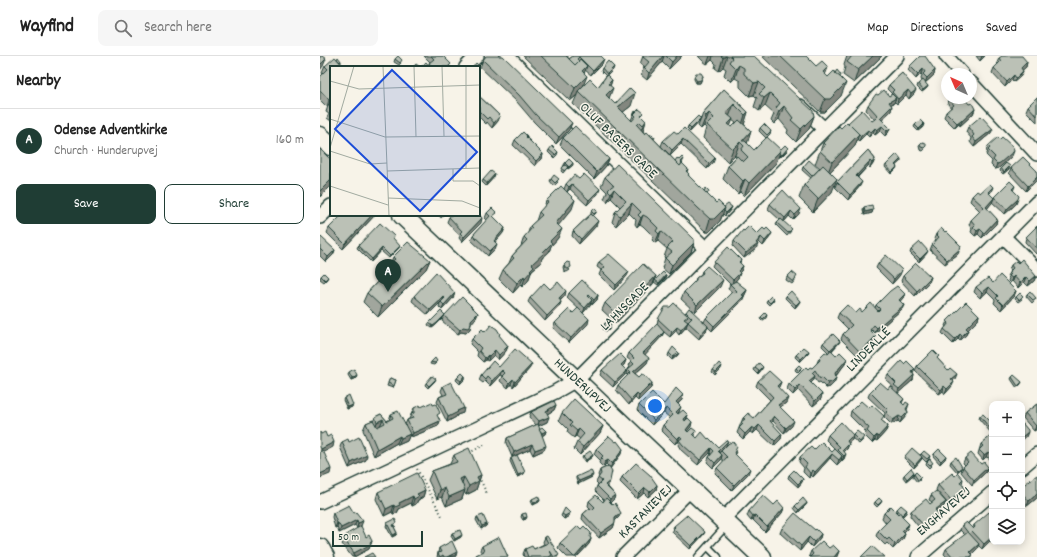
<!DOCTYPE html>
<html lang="en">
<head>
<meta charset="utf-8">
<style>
	:root { --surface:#fff; --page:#f6f6f6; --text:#222; --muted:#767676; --line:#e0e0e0; --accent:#1f3d34 }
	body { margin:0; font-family:Dekko,sans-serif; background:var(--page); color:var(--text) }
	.controls { position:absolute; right:12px; bottom:12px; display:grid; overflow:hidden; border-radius:8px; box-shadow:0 2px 10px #0003 }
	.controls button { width:36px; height:36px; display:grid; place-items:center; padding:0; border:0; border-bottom:1px solid var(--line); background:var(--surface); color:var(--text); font:20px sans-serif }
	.compass { position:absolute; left:621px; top:12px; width:36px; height:36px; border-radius:50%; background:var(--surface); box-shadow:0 2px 10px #0003; rotate:316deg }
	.scale { position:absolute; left:12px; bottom:10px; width:91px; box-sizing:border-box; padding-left:4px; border:2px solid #1f3d34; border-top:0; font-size:11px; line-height:14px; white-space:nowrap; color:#1f3d34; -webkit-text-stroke:3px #f7f3e8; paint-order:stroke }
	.you { position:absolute; left:335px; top:350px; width:14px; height:14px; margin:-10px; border:3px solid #fff; border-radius:50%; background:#1a73e8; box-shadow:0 0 0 6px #1a73e833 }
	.badge { display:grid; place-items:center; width:26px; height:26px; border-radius:50%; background:var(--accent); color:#fff; font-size:13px; font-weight:700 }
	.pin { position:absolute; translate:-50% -33px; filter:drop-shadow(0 1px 2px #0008) }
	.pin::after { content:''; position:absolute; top:21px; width:14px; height:12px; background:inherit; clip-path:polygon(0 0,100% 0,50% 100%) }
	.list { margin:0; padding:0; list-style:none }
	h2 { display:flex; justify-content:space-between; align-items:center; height:52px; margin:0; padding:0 16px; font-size:17px }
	h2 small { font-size:13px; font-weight:400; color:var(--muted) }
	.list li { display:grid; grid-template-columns:26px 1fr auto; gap:12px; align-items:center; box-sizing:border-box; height:64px; padding:0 16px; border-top:1px solid var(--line) }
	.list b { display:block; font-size:15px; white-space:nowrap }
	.list p { margin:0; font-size:13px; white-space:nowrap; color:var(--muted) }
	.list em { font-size:13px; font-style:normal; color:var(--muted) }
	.actions { display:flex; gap:8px; padding:12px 16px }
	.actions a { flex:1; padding:9px 0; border:1px solid var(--accent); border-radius:8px; text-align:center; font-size:14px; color:var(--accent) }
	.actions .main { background:var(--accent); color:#fff }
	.icon { flex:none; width:22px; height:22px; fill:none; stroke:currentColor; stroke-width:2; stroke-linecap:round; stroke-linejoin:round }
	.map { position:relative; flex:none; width:717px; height:501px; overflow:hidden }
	header { display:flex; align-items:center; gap:24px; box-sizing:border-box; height:56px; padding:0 20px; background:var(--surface); border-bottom:1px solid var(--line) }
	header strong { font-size:19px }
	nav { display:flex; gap:22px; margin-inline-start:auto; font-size:14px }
	.search { width:280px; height:36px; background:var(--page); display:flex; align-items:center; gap:10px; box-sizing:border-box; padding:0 14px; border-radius:8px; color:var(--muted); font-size:15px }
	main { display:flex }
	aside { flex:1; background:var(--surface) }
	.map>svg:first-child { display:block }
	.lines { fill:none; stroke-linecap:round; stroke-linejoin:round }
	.lane-casing { stroke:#1f3d34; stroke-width:9 }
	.street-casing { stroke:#1f3d34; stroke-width:16 }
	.secondary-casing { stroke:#1f3d34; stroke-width:21 }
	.path { stroke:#1f3d34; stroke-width:2; stroke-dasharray:1 3; stroke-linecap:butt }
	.lane { stroke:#f7f3e8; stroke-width:6 }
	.street { stroke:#f7f3e8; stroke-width:13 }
	.secondary { stroke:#f7f3e8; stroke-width:18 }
	.wall { fill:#a1a69d; stroke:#1f3d34; fill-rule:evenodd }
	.shaded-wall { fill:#83877f; stroke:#1f3d34 }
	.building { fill:#bbc1b6; stroke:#1f3d34 }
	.labels { text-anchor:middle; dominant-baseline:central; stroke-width:3; stroke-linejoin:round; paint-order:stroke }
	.street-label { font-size:14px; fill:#1f3d34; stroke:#f7f3e8 }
	.inset-road { fill:none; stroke:#a1aaa0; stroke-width:1 }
	.view { fill:#1d4ed8; fill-opacity:0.15; stroke:#1d4ed8; stroke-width:2 }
	.inset-edge { fill:none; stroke:#1f3d34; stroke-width:2 }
</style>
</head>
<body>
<header>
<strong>Wayfind</strong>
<div class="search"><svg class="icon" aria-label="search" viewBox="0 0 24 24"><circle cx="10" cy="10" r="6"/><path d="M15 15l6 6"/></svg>Search here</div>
<nav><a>Map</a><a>Directions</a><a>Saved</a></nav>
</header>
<main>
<aside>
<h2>Nearby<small></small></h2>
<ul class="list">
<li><span class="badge">A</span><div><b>Odense Adventkirke</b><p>Church · Hunderupvej</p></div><em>160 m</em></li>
</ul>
<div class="actions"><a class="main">Save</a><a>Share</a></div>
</aside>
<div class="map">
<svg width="717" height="501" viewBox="0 0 717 501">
	<rect width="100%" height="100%" fill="#f7f3e8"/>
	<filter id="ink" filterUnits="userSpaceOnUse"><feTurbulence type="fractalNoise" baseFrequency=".025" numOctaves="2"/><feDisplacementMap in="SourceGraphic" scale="8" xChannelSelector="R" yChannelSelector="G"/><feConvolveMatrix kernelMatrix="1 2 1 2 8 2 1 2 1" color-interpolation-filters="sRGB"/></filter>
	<g filter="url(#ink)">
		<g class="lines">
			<g class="lane-casing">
				<g id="lane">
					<polyline points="388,491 398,501"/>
					<polyline points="378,501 407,469"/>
				</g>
			</g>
			<g class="street-casing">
				<g id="street">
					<polyline points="187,0 386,193"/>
					<polyline points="626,0 642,18"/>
					<polyline points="146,11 157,0"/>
					<polyline points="651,27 717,98"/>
					<polyline points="480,50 504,73"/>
					<polyline points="0,161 11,150"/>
					<polyline points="684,181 717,214"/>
					<polyline points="702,411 717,398"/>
					<polyline points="0,446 235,336 256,324 577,0"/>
					<polyline points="403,463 717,146"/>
					<polyline points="303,501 371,433"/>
					<polyline points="598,501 672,437"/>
				</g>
			</g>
			<g class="secondary-casing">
				<g id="secondary">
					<polyline points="0,80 11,90"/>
					<polyline points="82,159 442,501"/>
					<polyline points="0,492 5,501"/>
				</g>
			</g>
			<g class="path">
				<polyline points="149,397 164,389"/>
				<polyline points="97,413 122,460"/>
				<polyline points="159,421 167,438"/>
			</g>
			<use href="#lane" class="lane"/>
			<use href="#street" class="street"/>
			<use href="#secondary" class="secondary"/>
		</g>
		<g class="wall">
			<polygon points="104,0 123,0 130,11 101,11 108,9 110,6"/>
			<polygon points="203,0 248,0 248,2 249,3 253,0 281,0 282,8 271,19 265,14 264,17 263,30 278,31 286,20 281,15 282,12 293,14 287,19 292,24 290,30 289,42 295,48 311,50 303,56 311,64 315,55 322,61 326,65 323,75 325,78 335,81 334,83 355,105 364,103 362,107 368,113 367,116 369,120 384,135 389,135 387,138 396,147 404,151 412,151 411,153 405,160 403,158 400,165 389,176 386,176 253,48 257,39 250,45"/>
			<polygon points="323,0 362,0 349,13 342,6 327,24 321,19 324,11 320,8"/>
			<polygon points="378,0 434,0 494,60 489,73 476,86 467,77 468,74 459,63 454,68 451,65 454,58 445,50 439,55 434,51 437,42 434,39 429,40 420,31 420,25 415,22 411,26 404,19 406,13 403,11 399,15 395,12 396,8 392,4 387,8 383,5"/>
			<polygon points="442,0 486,0 496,10 508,11 505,19 508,21 520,22 521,40 505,56 500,56"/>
			<polygon points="527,0 562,0 534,27 523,19 525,11 524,9"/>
			<polygon points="656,0 665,0 660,5"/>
			<polygon points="679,2 707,6 706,11 702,14 703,15 701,20 694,26 692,24 685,31 672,17 674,12 678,8 677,7"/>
			<polygon points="17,3 21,5 21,7 11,11 11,65 7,62 9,58 6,56 8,50 7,51 0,44 0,21 3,18 2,17 5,10"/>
			<polygon points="75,3 81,7 79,9 74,6"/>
			<polygon points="163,4 249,74 236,88 214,66 197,46 160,11"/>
			<polygon points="590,10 615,14 614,19 605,27 608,30 607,32 602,36 597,31 598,28 602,25 601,23 602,19 601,18 596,23 588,14"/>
			<polygon points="582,17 594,38 589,43 586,39 577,48 575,46 574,47 571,48 571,55 561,63 570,72 568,77 565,80 560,75 555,79 553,77 549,81 546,78 539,85 537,83 535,90 510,116 512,136 493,156 479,142 484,129 491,122 482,114 483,111 499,113 500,112 495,108 503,87 528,67 552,65 555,64 546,54 548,49 558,39 569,40 572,38 567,33 569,29"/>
			<polygon points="383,20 380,27 376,27 374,23 374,21"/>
			<path d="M 404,33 L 428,56 L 424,68 L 431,75 L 427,87 L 434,94 L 461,94 L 468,92 L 467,95 L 461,101 L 459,99 L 456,107 L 424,140 L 420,136 L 418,138 L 403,123 L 408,110 L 416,101 L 415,99 L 408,106 L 383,82 L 386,72 L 384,70 L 381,73 L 378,70 L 380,65 L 370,76 L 367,73 L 368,70 L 381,63 L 383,57 ZM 412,64 L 416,67 L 412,71 L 410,70 Z"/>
			<polygon points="159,40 180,60 178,65 172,72 167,66 166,68 159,61"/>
			<polygon points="717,41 717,66 706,55 708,50"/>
			<polygon points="629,43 649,48 655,53 653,58 640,70 639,68 635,72 624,61 626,56 631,52 628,48"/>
			<polygon points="595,69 603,71 598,75 594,71"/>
			<polygon points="648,71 671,77 654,91 650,86 651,82 646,76"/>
			<polygon points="440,72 451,75 450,78 446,82 439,75"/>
			<polygon points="358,78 393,107 387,113 361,88 350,99 341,90 343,85"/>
			<polygon points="207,80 207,82 223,98 222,103 215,110 193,89 195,84"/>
			<polygon points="243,82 289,103 286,110 274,123 240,89"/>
			<polygon points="600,88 605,93 603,95 600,94 599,90"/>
			<polygon points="668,90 692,100 679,112 675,113 671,109 672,105 666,99 668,96 666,95"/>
			<polygon points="229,94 238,96 237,99 234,102 228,96"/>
			<polygon points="548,94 555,103 553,108 550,112 548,110 538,121 540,130 528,144 515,131 517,126"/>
			<polygon points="581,105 576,109 576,113 571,118 565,111 566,109"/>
			<polygon points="245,107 253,109 248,113 247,112 243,117 241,115"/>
			<polygon points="681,112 689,113 683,118 680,115"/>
			<polygon points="691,112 717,115 717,124 706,135 689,117"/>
			<polygon points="174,121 166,130 162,126 163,124"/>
			<polygon points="285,121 374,187 371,196 349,218 342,212 345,202 344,201 347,193 338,185 335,187 332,184 334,181 323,170 320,168 317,171 315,168 316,164 309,157 296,170 292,166 295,156 300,151 291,142 287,146 284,143 287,136 281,130"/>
			<polygon points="231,123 238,126 234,130 230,125"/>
			<polygon points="259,123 278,138 267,149 250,133 247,136 244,133 246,128"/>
			<polygon points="695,130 693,135 696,148 685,158 672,146 667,153 677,163 676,168 662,182 658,178 655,180 651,176 652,173 649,169 651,164 660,155 650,145 652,140 660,137 671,136 669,138 673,142 674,141"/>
			<polygon points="226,145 252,153 238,169 238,182 231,190 229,196 222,202 221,207 212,214 208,225 202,231 200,229 193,237 179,223 183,214 189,207 192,200 201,190 204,181 208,177 210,170 216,165 219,156 224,151"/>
			<polygon points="450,148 479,158 473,164 469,160 464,166 471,175 467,180 456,169 457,167 460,164 448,153"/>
			<polygon points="544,151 553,154 552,157 544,159 543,153"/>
			<polygon points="271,155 277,155 276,157 273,160 276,170 259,188 252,180 253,175 271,158"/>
			<polygon points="167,157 174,162 185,172 183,177 175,186 175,193 168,200 151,184 153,179 167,164 165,162"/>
			<polygon points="55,159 23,193 7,177 9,172"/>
			<polygon points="119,159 124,159 121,162"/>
			<polygon points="129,161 161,167 142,186 139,182 140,180 127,166"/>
			<polygon points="717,170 717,197 716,198 705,186 706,181"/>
			<polygon points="424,175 450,181 443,190 439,186 437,188 436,193 424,202 413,190 414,185"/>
			<polygon points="625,176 638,198 625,208 610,194 612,189 616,185 614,183 616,178"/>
			<polygon points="0,182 15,194 13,199 6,206 0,200"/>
			<polygon points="73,183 79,192 69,202 61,195 51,206 37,192 38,190"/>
			<polygon points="591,194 607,197 599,206 590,197"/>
			<polygon points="73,201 110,204 106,213 58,261 43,246 47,237 68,214"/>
			<polygon points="421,204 420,207 423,210 421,215 419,217 420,217 418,222 415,225 427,234 422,245 392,275 388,271 386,275 379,283 366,271 359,279 356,275 350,281 344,276 342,280 325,298 327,307 315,318 319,321 332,327 331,332 318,345 315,342 309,349 296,334 298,329 308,319 307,318 308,313 310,311 309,310 311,305 307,302 309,297 337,269 338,263 365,257 366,256 384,266 386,262 412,236 408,233 410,228 392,210 394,206"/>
			<polygon points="279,206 307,220 294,234 279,219 281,214 277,211"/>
			<polygon points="698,207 716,220 714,225 708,230 704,226 698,232 692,225 690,227 688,225 689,222 687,220 690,215 689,214 691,209"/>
			<polygon points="558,208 580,219 572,228 556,212"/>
			<polygon points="244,209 250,214 247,216 244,215 243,211"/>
			<polygon points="382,215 400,231 375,256 361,243 364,236 375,225 376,222 381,218"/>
			<polygon points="346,219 345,222 338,229 334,226 335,224"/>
			<polygon points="1,220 8,221 7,223 4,226 0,223"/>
			<polygon points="336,220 333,228 296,267 282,254 285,247"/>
			<polygon points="583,220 611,221 609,226 595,240 581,225"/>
			<polygon points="467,221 476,223 472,228 466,224"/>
			<polygon points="673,227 696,235 694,240 681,254 674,247 675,244 667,236 660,242 654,236 656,231"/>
			<polygon points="230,233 245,240 240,245 241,246 239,251 225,265 208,246 210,242"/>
			<polygon points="135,237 133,242 122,254 119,251 120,247 108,259 92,245 94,240"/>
			<polygon points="249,237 278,239 277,244 272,249 271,247 270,249 263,257 247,242"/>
			<polygon points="585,238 583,242 580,245 584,249 582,253 555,277 552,274 551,275 554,285 538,300 521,283 523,278 528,273 517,262 519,257 536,257 542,256 555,252 556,249"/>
			<polygon points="707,238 716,242 715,244 712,247 706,240"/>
			<polygon points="466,240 480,245 479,247 475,252 465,242"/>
			<polygon points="696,241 702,243 698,246 695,243"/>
			<polygon points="454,243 453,245 449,249 446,246 447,244"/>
			<polygon points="158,257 156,262 151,267 150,273 146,277 141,276 138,278 122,265 123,262 116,269 112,272 108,269 109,267 125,259"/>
			<polygon points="253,257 268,268 249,287 233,272 235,267"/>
			<polygon points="447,259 446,262 442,265 440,263 441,261"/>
			<polygon points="659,259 658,264 648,274 646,279 640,285 638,283 633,288 622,277 624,273 626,271 625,270 627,265"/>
			<polygon points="285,267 289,274 285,275 283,273"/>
			<polygon points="165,276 179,280 188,290 186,295 178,304 174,299 168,305 166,304 163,306 157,300 158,296 150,288 152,283"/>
			<polygon points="520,285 519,287 511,296 516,300 527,303 525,308 516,320 516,322 514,327 510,331 506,332 500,326 498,327 494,321 493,325 491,327 501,343 493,350 478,334 473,339 467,333 469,328 488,313 492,312 497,307 499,302 508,298 509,297 502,290 503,287"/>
			<polygon points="349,297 358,299 352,304 348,300"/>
			<polygon points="488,298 480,306 475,301 476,299"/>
			<polygon points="618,303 635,323 633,325 632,330 625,338 623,335 619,338 595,315 597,310"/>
			<polygon points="306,304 304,309 302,310 305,319 293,331 280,319 282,314"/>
			<polygon points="111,306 116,307 114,309 110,308"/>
			<polygon points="584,308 595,313 593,318 594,319 593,324 578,337 584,343 582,347 584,349 589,348 587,354 588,356 586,360 580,367 578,365 571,368 564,361 565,357 548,341 550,336 573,333 573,331 566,323 568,319"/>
			<polygon points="179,311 210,312 193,331 191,328 188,332 180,325 182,320 180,319 170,330 165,325 163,327 159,324 161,319"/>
			<polygon points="435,312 442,313 438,318 434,314"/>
			<polygon points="476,312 481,314 478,317 475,314"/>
			<polygon points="401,313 395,319 392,316 393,314"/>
			<polygon points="29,316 36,322 31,324 28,319"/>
			<polygon points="145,320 145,323 140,328 136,324 137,322"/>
			<polygon points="692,321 702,326 701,328 697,332 691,323"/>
			<polygon points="70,322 76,324 73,332 67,330"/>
			<polygon points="115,325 108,332 105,329 106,327"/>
			<polygon points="438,325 461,326 458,332 466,347 460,351 472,370 464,377 453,365 451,367 462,378 461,383 454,390 437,374 433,378 430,376 423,383 417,377 423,362 434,362 450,344 436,330"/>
			<polygon points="123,330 143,357 137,359 136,361 127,366 117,346 119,341 123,339 121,335"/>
			<polygon points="363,339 362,344 358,348 359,356 358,358 368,359 366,364 371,371 367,375 368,376 376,375 375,380 377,382 388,383 398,391 406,390 416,396 415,398 428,418 412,434 395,417 397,412 404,405 401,403 401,404 393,412 387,406 389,401 391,398 390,397 378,409 361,394 358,389 359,386 358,385 355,388 341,374 343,369 350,362 344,357 332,369 317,354 319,349 344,348"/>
			<polygon points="24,342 32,351 27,353 23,344"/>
			<polygon points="717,348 717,373 714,375 703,362 705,357"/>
			<polygon points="236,349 234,354 227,358 227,366 218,370 219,373 226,375 225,378 222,380 224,394 213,399 210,393 192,401 186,387 187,382 216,369 209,361 211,356"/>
			<polygon points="101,351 119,362 120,365 118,370 91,381 90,378 87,385 78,389 77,387 54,400 43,374 46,367 54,364 55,361 61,358 67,365 69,364 71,358 85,369 87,364 89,363 94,352"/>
			<polygon points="531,355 562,365 568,370 566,375 557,385 555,384 552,387 545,380 546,376 530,360"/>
			<polygon points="242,357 283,370 280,377 260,399 254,393 257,386 260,383 256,380 254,382 247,376 248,373 239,364"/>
			<polygon points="660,360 672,367 672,378 659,363"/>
			<polygon points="508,379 533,379 543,384 539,388 532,382 532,384 528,387 529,388 527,393 524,396 524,403 522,405 521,404 521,405 517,409 510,402 493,421 491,419 489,422 483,416 484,412 479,406 480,401 494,394 512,396 517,395 506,384"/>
			<polygon points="672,379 672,406 669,402 666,401 663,404 658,398 661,388"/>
			<polygon points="22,386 29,386 46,404 29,412 20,391"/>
			<polygon points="276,393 301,398 290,412 288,430 288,431 295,439 294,443 290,447 299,461 295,465 293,472 279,482 262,463 263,458 270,452 268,450 269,445 283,446 284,444 275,435 277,430 278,428 276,426 279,421 278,419 280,414 288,410 286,408 283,411 279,407 280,404 274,398"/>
			<polygon points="601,398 610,400 609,403 606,406 602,402 601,404 594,412 584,402 585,400 600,399"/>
			<polygon points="614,398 626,400 625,403 620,408 613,400"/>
			<polygon points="134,399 161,419 156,434 146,439 144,436 142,443 126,450 122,441 117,443 108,424 112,415 130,408"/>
			<polygon points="273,399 272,401 265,406 262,402 263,400"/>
			<polygon points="191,402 204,418 197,421 190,405"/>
			<polygon points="645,402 668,411 666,416 652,429 641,416 643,411 645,409 643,407"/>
			<polygon points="631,405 641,413 637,416 630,408"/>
			<polygon points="607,406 612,409 609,412 606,409"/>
			<polygon points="594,418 600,424 597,426 593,421 593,419 586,425 583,421 584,419"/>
			<polygon points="469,419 483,423 482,426 478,431 468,422"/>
			<polygon points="635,420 643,423 642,428 645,432 643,437 629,449 616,434 618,429"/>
			<polygon points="256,421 272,421 258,428 256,423"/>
			<polygon points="302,421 337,429 336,434 328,441 324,437 317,443 300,426"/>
			<polygon points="702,430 717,442 707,450 702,444"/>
			<polygon points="105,434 103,441 98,444 96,448 92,450 91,447 79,453 77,457 73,458 72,456 64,460 56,443 58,436"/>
			<polygon points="611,439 626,446 624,450 617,456 617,462 602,475 590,460 591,455 610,448 612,446 609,444"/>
			<polygon points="212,443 220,444 219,446 213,449 211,445"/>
			<polygon points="562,445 561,447 557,451 554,448 555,446"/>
			<polygon points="487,447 486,449 478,457 474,452 475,450"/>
			<polygon points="454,449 464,452 462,457 445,476 433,464 431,465 427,460 429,455"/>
			<polygon points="577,453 586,457 582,461 587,473 583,477 585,478 583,483 573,493 567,487 565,489 556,480 558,475 566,467 562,462 564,457 576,455"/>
			<polygon points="13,457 34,457 41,470 37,472 35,469 19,477 17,471 15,472 12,461"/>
			<polygon points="202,458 206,463 203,464 201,461"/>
			<polygon points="242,458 249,460 244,463 241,460"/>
			<polygon points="157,461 167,468 166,470 161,473 156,464"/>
			<polygon points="672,461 672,486 670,485 662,493 658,489 657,493 652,498 652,501 627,501 624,498 626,493 645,479 640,474 642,469 652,473 654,469"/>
			<polygon points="67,467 76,470 74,471 77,477 76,479 72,481 66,470"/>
			<polygon points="354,470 384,478 370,493 352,476 354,473 353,472"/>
			<polygon points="462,472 495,474 501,478 500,482 492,491 487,486 480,495 460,477"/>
			<polygon points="132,477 141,481 134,485 131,480"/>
			<polygon points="27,478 46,481 52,485 49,493 34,501 32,501 22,488"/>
			<polygon points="225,481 238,501 204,501 203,498 205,493 214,493 224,488 223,486"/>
			<polygon points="270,481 271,483 269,488 257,501 247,501 238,492 240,487"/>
			<polygon points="162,490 188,501 156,501 156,499 161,497 160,494"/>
			<polygon points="119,492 136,500 135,501 117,501"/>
			<polygon points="509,492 519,495 517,500 490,501 489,500 491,495"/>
		</g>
		<g class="shaded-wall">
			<polygon points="343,0 344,0 342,6 327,24 329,17"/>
			<polygon points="357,0 362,0 349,13 352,6"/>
			<polygon points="390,0 393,0 392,4 387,8"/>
			<polygon points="406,0 407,0 403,11 399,15 403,2"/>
			<polygon points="553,0 562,0 534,27 538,14"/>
			<polygon points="662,0 665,0 660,5"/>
			<polygon points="6,3 3,10 0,14 0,9"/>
			<polygon points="284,3 282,8 271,19 273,15"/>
			<polygon points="707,6 706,11 699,17 701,12"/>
			<polygon points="419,9 415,22 411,26 416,13"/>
			<polygon points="267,10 262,23 262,15"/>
			<polygon points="294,11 293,14 287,20 287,18"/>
			<polygon points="508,11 503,24 503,16"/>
			<polygon points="603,13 601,18 596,23 598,18"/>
			<polygon points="615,14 614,19 605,27 607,22"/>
			<polygon points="703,15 701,20 694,26 696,22"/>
			<polygon points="694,19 692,24 685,31 687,26"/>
			<polygon points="267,20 262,33 258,35 257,39 250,45 255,32"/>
			<polygon points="383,20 380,27 376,27 377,25"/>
			<polygon points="292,24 288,37 288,28"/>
			<polygon points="439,26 434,39 429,40 434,27"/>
			<polygon points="526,27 521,40 505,56 500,56 505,43"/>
			<polygon points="608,30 607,32 602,36 603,34"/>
			<polygon points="293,32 288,45 286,39"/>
			<polygon points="588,34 586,39 577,48 578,43"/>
			<polygon points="596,34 594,38 589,43 591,38"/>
			<polygon points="315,37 311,50 293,64 298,51"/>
			<polygon points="450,37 445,50 439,55 444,42"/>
			<polygon points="576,42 574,47 567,50 569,46"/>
			<polygon points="11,43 11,48 9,48 7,51 9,44"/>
			<polygon points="414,48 409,61 406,57"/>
			<polygon points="464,50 459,63 454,68 459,55"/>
			<polygon points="572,50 571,55 558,67 560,62"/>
			<polygon points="655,53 653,58 640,70 642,65"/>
			<polygon points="428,56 424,69 421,72 425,59"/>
			<polygon points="389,57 384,70 381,73 386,60"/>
			<polygon points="180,60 178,65 172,72 174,67"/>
			<polygon points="494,60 489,73 476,86 481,73"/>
			<polygon points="381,63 380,65 370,76 371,73"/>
			<polygon points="413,63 408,76 408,68"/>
			<polygon points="641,64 639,68 635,72 637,67"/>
			<polygon points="326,65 322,78 318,82 323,69"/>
			<polygon points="252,67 249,74 236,88 239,81"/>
			<polygon points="604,68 603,71 598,75 599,73"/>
			<polygon points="562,70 560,75 555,79 557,74"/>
			<polygon points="555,72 553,77 549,81 551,76"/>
			<polygon points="570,72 568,77 565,80 567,75"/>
			<polygon points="673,73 671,77 654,91 656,86"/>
			<polygon points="548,74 546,78 539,85 541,80"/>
			<polygon points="431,75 427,88 424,90 422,85"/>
			<polygon points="539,78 535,90 507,119 512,106"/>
			<polygon points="363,83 361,88 350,99 352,94"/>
			<polygon points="420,86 415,99 408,106 413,93"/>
			<polygon points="468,92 467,95 461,101 462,99"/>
			<polygon points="461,94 456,107 424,140 429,127"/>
			<polygon points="694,95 692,100 679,112 675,113 677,108"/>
			<polygon points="223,98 222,103 215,110 216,105"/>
			<polygon points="395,102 393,107 387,113 389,108"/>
			<polygon points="289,103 286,110 274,123 277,116"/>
			<polygon points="555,103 553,108 550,112 552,107"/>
			<polygon points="581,103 581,105 574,111 575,109"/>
			<polygon points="550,105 548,110 534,124 536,120"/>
			<polygon points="253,107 253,109 248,113 249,111"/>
			<polygon points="690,110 689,113 683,118 684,116"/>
			<polygon points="577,111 576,113 571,118 572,116"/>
			<polygon points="175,118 174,121 166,130 167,127"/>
			<polygon points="717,121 717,124 706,135 708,130"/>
			<polygon points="425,123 420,136 418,138 423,125"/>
			<polygon points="517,123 512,136 493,156 498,143"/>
			<polygon points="11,124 11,130 0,141 0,135"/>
			<polygon points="542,126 540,130 528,144 530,139"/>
			<polygon points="252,128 250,133 247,136 249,131"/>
			<polygon points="673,131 671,136 666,141 668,136"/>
			<polygon points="280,133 278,138 267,149 269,144"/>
			<polygon points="294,133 291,142 287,146 291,137"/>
			<polygon points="674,142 672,147 664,156 666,151"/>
			<polygon points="698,143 696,148 685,158 687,153"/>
			<polygon points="255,144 252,153 233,176 236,167"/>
			<polygon points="312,147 309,157 296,170 300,160"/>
			<polygon points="412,151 411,153 405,160 406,157"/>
			<polygon points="405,152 400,165 389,176 386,176 390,163"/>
			<polygon points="481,153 479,158 473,164 475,159"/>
			<polygon points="553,154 552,157 544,159 545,156"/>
			<polygon points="471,155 469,160 463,167 465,162"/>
			<polygon points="52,159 55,159 23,193 25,188"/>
			<polygon points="323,159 320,168 317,171 321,162"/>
			<polygon points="162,162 161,167 142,186 144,181"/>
			<polygon points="677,163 676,168 662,182 664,177"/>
			<polygon points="278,165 276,170 259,188 261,183"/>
			<polygon points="185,172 183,177 172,190 174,185"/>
			<polygon points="242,173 238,182 231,190 229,196 222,202 221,207 212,214 208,225 202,231 205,222 212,208 223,196 230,185"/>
			<polygon points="660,173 658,178 655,180 657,175"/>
			<polygon points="341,175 338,185 335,187 339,178"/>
			<polygon points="452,177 450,181 443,190 445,185"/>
			<polygon points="441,181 436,193 424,202 426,197"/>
			<polygon points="374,187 371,196 349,218 352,209"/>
			<polygon points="177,188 175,193 168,200 170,195"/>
			<polygon points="80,190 79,192 69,202 70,200"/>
			<polygon points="62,192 61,195 51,206 52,203"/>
			<polygon points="640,193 638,198 625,208 627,204"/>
			<polygon points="15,194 13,199 6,206 8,201"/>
			<polygon points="608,195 607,197 599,206 600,203"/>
			<polygon points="110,204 106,213 58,261 62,251"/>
			<polygon points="423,210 421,215 416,220 418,215"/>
			<polygon points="582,214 580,219 572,228 574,223"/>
			<polygon points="309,216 307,220 294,234 296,229"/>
			<polygon points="420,217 418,222 412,229 413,224"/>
			<polygon points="346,219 345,222 338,229 339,227"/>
			<polygon points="204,220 200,229 193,237 197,227"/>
			<polygon points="336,220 333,228 296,267 298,260"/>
			<polygon points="694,220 692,225 690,227 692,222"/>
			<polygon points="716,220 714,225 708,230 710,225"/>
			<polygon points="611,221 609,226 595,240 597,235"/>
			<polygon points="706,221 704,226 698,232 700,227"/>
			<polygon points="403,224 400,231 375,256 377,249"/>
			<polygon points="669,231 667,236 660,242 662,237"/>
			<polygon points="427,234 422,245 392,275 394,270"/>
			<polygon points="246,235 245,240 237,247 239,242"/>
			<polygon points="696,235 694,240 681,254 683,249"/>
			<polygon points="135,237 133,242 122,254 124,249"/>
			<polygon points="585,238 583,242 577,249 579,244"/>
			<polygon points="278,239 277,244 272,249 274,244"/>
			<polygon points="124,241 122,246 121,246 108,259 110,254"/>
			<polygon points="272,244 270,249 263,257 265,252"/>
			<polygon points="480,245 479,247 475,252 476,249"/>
			<polygon points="241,246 239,251 225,265 227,260"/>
			<polygon points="584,249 582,253 555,277 557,272"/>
			<polygon points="158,257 156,262 150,269 151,264"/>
			<polygon points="659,259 658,264 645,277 646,272"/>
			<polygon points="124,260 123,262 116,269 112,272 113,270"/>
			<polygon points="269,263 268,268 249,287 251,282"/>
			<polygon points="368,266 366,271 359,279 361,274"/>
			<polygon points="151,268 150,273 146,277 141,276 138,278 140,274 143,271"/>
			<polygon points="388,270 386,275 379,283 381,278"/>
			<polygon points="357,271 356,275 350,281 352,276"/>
			<polygon points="290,272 289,274 285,275 286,273"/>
			<polygon points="648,274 646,279 640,285 642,280"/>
			<polygon points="344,276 342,280 322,302 323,297"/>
			<polygon points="640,278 638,283 633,288 635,283"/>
			<polygon points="556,280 554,285 538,300 540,296"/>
			<polygon points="520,285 519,287 509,297 510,294"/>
			<polygon points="188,290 186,295 178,304 179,299"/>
			<polygon points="175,294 174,299 168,305 169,300"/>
			<polygon points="489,295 488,298 480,306 481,303"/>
			<polygon points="359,297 358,299 352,304 353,301"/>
			<polygon points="168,299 166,304 163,306 165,302"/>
			<polygon points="329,302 327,307 311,321 313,316"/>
			<polygon points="527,303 525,308 514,322 515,317"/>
			<polygon points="306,304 304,309 299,314 301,309"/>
			<polygon points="212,308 210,312 193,331 195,326"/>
			<polygon points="402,310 401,313 395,319 396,316"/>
			<polygon points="443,311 442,313 438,318 439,315"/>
			<polygon points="182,314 180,319 170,330 172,325"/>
			<polygon points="307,315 305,319 293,331 295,326"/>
			<polygon points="637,318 635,323 630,328 631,323"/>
			<polygon points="37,319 36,322 31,324 32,322"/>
			<polygon points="594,319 593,324 577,338 579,333"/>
			<polygon points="145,320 145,323 140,328 141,325"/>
			<polygon points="495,320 493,325 488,330 489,325"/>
			<polygon points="516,322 514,327 510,331 506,332 508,327"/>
			<polygon points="116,323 115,325 108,332 109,330"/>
			<polygon points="193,323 191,328 188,332 189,327"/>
			<polygon points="461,326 459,331 455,335 457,330"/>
			<polygon points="634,326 632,330 625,338 627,333"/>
			<polygon points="332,327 331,332 318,345 319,340"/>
			<polygon points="480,329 478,334 473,339 475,334"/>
			<polygon points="624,330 623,335 619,338 621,334"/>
			<polygon points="317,338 315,342 309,349 311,344"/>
			<polygon points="502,338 501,343 493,350 495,345"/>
			<polygon points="363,339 362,344 354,351 356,346"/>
			<polygon points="468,342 466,347 456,354 458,349"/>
			<polygon points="33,349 32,351 27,353 28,351"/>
			<polygon points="236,349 234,354 224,360 226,355"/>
			<polygon points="361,351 359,356 354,361 356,356"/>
			<polygon points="144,352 143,357 137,359 136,361 127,366 128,361 137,355"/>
			<polygon points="346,352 344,357 332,369 334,364"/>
			<polygon points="588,356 586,360 580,367 582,362"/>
			<polygon points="368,359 366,364 362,368 364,363"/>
			<polygon points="454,360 453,365 448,370 450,365"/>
			<polygon points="579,360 578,365 571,368 573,364"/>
			<polygon points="229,361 227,366 218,370 219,365"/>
			<polygon points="63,363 60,370 55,373 57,366"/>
			<polygon points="120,365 118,370 91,381 93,377"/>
			<polygon points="474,365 472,370 464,377 466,372"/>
			<polygon points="372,366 371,371 364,379 366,374"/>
			<polygon points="439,369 437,374 433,378 435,373"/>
			<polygon points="283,370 280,377 260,399 263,391"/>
			<polygon points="568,370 566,375 557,385 558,381"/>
			<polygon points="716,370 717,370 717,373 714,375"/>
			<polygon points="432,371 430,376 423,383 425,378"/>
			<polygon points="259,373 256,380 254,382 257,375"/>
			<polygon points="226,375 225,378 221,380 222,377"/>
			<polygon points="708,376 706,381 702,384 702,381"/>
			<polygon points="90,378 87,385 78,389 81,382"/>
			<polygon points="462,378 461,383 454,390 455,385"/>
			<polygon points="533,379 532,384 525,390 527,385"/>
			<polygon points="557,379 555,384 552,387 554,382"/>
			<polygon points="80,380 77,387 54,400 57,393"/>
			<polygon points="360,380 358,385 355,388 357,383"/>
			<polygon points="408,385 406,390 396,400 398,395"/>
			<polygon points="14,386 13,391 0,398 1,393"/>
			<polygon points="212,388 210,393 192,401 194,396"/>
			<polygon points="529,388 527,393 522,398 523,394"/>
			<polygon points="226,390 224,394 213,399 215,394"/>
			<polygon points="391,392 390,397 378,409 380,404"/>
			<polygon points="303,393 301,398 290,413 292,408"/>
			<polygon points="668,396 666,401 663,404 664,399"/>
			<polygon points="512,398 510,402 493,421 495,416"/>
			<polygon points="526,398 524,403 522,405 524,400"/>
			<polygon points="47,399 46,404 29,412 31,407"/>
			<polygon points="273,399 272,401 265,406 266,404"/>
			<polygon points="402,399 401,404 393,412 395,407"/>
			<polygon points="522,400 521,405 517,409 519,404"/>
			<polygon points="626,400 625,403 620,408 621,405"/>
			<polygon points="602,401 601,404 594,412 595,409"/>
			<polygon points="288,404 286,408 283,411 285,406"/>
			<polygon points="642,411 641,413 637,416 638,414"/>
			<polygon points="668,411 666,416 652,429 654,424"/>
			<polygon points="11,413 10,418 0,422 0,418"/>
			<polygon points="430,413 428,418 412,434 414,429"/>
			<polygon points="493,414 491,419 489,422 490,417"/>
			<polygon points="205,416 204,418 197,421 198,419"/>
			<polygon points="594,416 593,419 586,425 587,423"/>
			<polygon points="161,419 156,434 146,439 149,430 157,421"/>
			<polygon points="273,419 272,421 258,428 259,425"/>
			<polygon points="144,421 141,430 140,423"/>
			<polygon points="483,423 482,426 478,431 478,428"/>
			<polygon points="290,425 288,430 284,434 285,429"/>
			<polygon points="337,429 336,434 328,441 330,436"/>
			<polygon points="125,432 122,441 117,443 120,434"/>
			<polygon points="325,432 324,437 317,443 319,438"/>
			<polygon points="645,432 643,437 629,449 631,444"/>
			<polygon points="105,434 103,441 98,444 96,448 92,450 94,443 97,438"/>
			<polygon points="145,434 142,443 126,450 129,441"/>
			<polygon points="717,438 717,442 707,450 709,445"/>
			<polygon points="295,439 294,443 289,448 290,443"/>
			<polygon points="93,440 91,447 79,453 77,457 73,458 75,451 79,447"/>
			<polygon points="220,444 219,446 213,449 214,447"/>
			<polygon points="626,446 624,450 613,459 615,454"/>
			<polygon points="487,447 486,449 478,457 479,454"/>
			<polygon points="74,449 72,456 64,460 66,453"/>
			<polygon points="464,452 462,457 445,476 447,471"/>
			<polygon points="587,454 586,457 581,461 582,459"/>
			<polygon points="250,457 249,460 244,463 245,460"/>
			<polygon points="301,457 299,461 293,467 295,462"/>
			<polygon points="619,458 617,462 602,475 604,470"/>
			<polygon points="435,459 433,464 431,465 433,460"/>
			<polygon points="207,461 206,463 203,464 204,462"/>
			<polygon points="37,464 35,469 19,477 21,472"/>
			<polygon points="43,465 41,470 37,472 38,467"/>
			<polygon points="17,467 18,467 17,471 15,472"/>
			<polygon points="295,467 293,472 279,482 281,477"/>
			<polygon points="167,468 166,470 161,473 162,470"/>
			<polygon points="589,468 587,473 580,480 582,475"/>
			<polygon points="385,476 384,478 370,493 371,490"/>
			<polygon points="77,477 76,479 72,481 73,479"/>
			<polygon points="501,478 500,482 492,491 494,486"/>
			<polygon points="585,478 583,483 573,493 575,488"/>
			<polygon points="142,479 141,481 134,485 135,483"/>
			<polygon points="489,481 487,486 480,495 481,490"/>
			<polygon points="672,481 670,485 662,493 664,488"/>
			<polygon points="271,483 269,488 257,501 255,501"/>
			<polygon points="52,485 49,493 34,501 33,501 34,497"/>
			<polygon points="659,488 657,493 649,501 650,496"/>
			<polygon points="519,495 517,500 517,501 514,501"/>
			<polygon points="137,496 136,500 127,501"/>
		</g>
		<g class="building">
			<polygon points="0,0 2,0 6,3 0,9"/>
			<polygon points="78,0 82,4 80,7 75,3"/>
			<polygon points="111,0 123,0 131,8 128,11 113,11 109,7 114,3"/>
			<polygon points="166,0 183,0 252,67 239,81 216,59 199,39 163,4"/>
			<polygon points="221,0 246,0 255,9 260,3 267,10 262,15 267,20 255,32"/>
			<polygon points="253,0 281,0 284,3 273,15 259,1 257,3 259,5 255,9 249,3"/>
			<polygon points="323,0 343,0 329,17 324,12 329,6 323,1"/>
			<polygon points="346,0 357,0 352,6"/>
			<polygon points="401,0 406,0 403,2"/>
			<polygon points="410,0 434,0 493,55 494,60 481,73 471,64 473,62 464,50 459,55 456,52 460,47 450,37 444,42 439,38 445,32 439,26 434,27 424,18 424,12 419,9 416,13 409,6 412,2"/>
			<polygon points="460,0 486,0 496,10 502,5 508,11 503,16 508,21 514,15 526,27 510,43 505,43"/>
			<polygon points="532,0 553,0 538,14 527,6"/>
			<polygon points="600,0 605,0 615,14 607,22 603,18 605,16 603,13 598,18 590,10"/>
			<polygon points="682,0 702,0 707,6 701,12 703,15 696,22 694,19 687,26 674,12 681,5 679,2"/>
			<polygon points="15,1 24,11 11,11 11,43 9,44 0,34 0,21 8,13 5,10"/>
			<polygon points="18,1 21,5 20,6 17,3"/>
			<polygon points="288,5 294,11 287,18 282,12"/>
			<polygon points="106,6 110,11 101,11"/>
			<polygon points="156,7 159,10 158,11 153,11"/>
			<polygon points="96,8 100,11 93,11"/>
			<polygon points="517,14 521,19 520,21 515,17"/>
			<polygon points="376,17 381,17 383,20 381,24 377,25 374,21"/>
			<polygon points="582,17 596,34 591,38 588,34 578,43 572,36 574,34 569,29"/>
			<polygon points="287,19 292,24 288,28 293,32 286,39 295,48 310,32 315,37 298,51 312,65 316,60 314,58 319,53 324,57 321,60 326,65 323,69 320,66 317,69 325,78 327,76 360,110 362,107 368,113 366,115 369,118 368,119 396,147 398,145 405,152 394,163 390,163 378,152 258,35 270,23 278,31"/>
			<polygon points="603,24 608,30 603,34 598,28"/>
			<polygon points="404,33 428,56 425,59 414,48 406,57 413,63 408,68 412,71 419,64 431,75 422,85 425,85 434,94 447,81 461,94 429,127 425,123 423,125 408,110 417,100 423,106 428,101 421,94 424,90 420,86 413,93 387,69 394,62 389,57 386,60 383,57"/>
			<polygon points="564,34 569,40 572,38 576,42 569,46 572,50 560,62 570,72 567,75 562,70 557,74 555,72 551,76 548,74 541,80 528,67 542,54 552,65 555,63 558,60 548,49 556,38 558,39"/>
			<polygon points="159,40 180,60 174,67 169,61 167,63 159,55"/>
			<polygon points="717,41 717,60 708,50"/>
			<polygon points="630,42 644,42 649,48 652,47 655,53 642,65 641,64 637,67 626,56 634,49 629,43"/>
			<polygon points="11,46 11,51 9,48"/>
			<polygon points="378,60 381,63 371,73 368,70"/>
			<polygon points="661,60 673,73 656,86 652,81 654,79 648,71"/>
			<polygon points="600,64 604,68 599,73 595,69"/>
			<polygon points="527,66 539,78 512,106 500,95 505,89 503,87 519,70 521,72"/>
			<polygon points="444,68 451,75 447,79 440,72"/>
			<polygon points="255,70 289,103 277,116 243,82"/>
			<polygon points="364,72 395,102 389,108 363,83 352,94 343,85 354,75 358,78"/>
			<polygon points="203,76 207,80 206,81 223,98 216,105 195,84"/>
			<polygon points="332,78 335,81 333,82 330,79"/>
			<polygon points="678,81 680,83 682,81 693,91 694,95 680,107 677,108 673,104 675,101 668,94 670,92 668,90"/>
			<polygon points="602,86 606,87 606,90 604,92 601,91 600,88"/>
			<polygon points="465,89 468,92 462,99 459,97 460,94"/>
			<polygon points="232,90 238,96 235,99 229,94"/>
			<polygon points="0,93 11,104 11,124 0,135"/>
			<polygon points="548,94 555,103 552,107 550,105 536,120 542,126 530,139 517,126"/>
			<polygon points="577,98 581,103 575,109 577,111 572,116 566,109"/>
			<polygon points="362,101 364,103 361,106 364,109 362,107 360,110 355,105 357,102 359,104"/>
			<polygon points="703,101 717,115 717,121 708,130 691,112"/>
			<polygon points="249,103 253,107 249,111 245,107"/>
			<polygon points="489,104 499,113 492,120 483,111"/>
			<polygon points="686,107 690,110 684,116 681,112"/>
			<polygon points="297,108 374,183 374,187 352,209 345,202 352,196 347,192 353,186 341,175 339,178 336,175 338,172 327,161 323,159 321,162 318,159 321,156 312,147 300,160 295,156 306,145 294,133 291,137 288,134 292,130 294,130 285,121"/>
			<polygon points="245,109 248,111 244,115 242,112"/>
			<polygon points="503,109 517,123 498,143 484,129"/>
			<polygon points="171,115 175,118 167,127 163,124"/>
			<polygon points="264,118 280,133 269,144 252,128 249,131 246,128 254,119 259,123"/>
			<polygon points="234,119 239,123 235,127 231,123"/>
			<polygon points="690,125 695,130 692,133 699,140 698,143 687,153 674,141"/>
			<polygon points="670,128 673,131 668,136 674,142 666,151 677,163 664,177 660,173 657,175 653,171 655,169 651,164 664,151 652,140 657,135 660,137"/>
			<polygon points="241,130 255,144 236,167 242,173 230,185 232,187 223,196 224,197 212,208 214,210 210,214 211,215 205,222 204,220 197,227 183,214 194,202 192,200 207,184 204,181 212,172 210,170 222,159 219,156 228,146 226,145"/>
			<polygon points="386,132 389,135 387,138 384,135"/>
			<polygon points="463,134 481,153 475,159 471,155 465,162 450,148"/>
			<polygon points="408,148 412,151 406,157 404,155 405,152 404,151"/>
			<polygon points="552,149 553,154 545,156 544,151"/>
			<polygon points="172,152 177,157 173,160 185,172 174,185 177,188 170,195 153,179 170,160 167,157"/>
			<polygon points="274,152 277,155 274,158 271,155"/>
			<polygon points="159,158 162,162 144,181 140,177 142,175 129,161 131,159 159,159"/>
			<polygon points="271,158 278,165 261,183 253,175"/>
			<polygon points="22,159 52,159 25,188 9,172"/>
			<polygon points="461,163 472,173 468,177 457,167"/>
			<polygon points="60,167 74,180 73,182 80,190 70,200 62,192 52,203 38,190"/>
			<polygon points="429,170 437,178 443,172 445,174 447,172 452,177 445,185 441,181 436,187 438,188 426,197 414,185 423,174 424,175"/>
			<polygon points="717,170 717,193 706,181"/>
			<polygon points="621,172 625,176 626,175 641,190 640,193 627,204 612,189 619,181 616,178"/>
			<polygon points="1,181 15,194 8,201 0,193 0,182"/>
			<polygon points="88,186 110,204 62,251 47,237 73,209 71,207 75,203 73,201"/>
			<polygon points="600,186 608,195 600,203 591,194"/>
			<polygon points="408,191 421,204 419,206 423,210 418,215 420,217 413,224 394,206"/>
			<polygon points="289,198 309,216 296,229 281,214 285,211 279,206"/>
			<polygon points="566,199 582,214 574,223 558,208"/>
			<polygon points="702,203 716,220 710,225 706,221 700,227 694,220 692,222 689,220 691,218 689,216 693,212 691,209 696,205 698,207"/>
			<polygon points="247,206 250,207 251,211 248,213 245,212 244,209"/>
			<polygon points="596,207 611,221 597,235 583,220"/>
			<polygon points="323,208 336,220 298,260 285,247"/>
			<polygon points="387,210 403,224 377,249 364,236 376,224 376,222 383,217 382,215"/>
			<polygon points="116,216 135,237 124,249 121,246 125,242 124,241 110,254 94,240"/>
			<polygon points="343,216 346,219 339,227 335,224"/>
			<polygon points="472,216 477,220 473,226 467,221"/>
			<polygon points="4,217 8,221 5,224 1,220"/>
			<polygon points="680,219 696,235 683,249 676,242 678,240 669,231 662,237 656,231 668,222 673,227"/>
			<polygon points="262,224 278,239 274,244 269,239 268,240 272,244 265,252 249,237"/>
			<polygon points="416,225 427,234 422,239 424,240 394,270 386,262 412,236 414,238 417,235 410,228"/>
			<polygon points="238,226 246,235 239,242 241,246 227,260 210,242 224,227 230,233"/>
			<polygon points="577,230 585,238 579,244 584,249 557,272 554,269 550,274 556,280 540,296 523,278 532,269 519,257 527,249 536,257 540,253 542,256 551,247 558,255 560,253 556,249 570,235"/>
			<polygon points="471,235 480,245 476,249 466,240"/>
			<polygon points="710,235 716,242 713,244 707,238"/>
			<polygon points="700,237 703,240 699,244 696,241"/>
			<polygon points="451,240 454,243 450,247 447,244"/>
			<polygon points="142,241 158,257 151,264 151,268 148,272 143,271 140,274 124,260"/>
			<polygon points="646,246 659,259 646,272 648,274 642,280 640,278 635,283 624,273 629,267 627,265"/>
			<polygon points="354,247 368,260 364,263 368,266 361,274 357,271 352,276 338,263 345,251 350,251"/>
			<polygon points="258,252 269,263 251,282 235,267 249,253 253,257"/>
			<polygon points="369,252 388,270 381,278 368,266 372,262 366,256"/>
			<polygon points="121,255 125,259 117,267 113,270 109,267"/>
			<polygon points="445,257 447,259 443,263 441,261"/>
			<polygon points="288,266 291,268 290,272 286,273 284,270 285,267"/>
			<polygon points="337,268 344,276 323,297 329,302 313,316 319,321 322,318 325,319 332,327 319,340 317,338 311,344 298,329 311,316 308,313 314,308 311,305 314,302 309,297"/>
			<polygon points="171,269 177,273 180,278 179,279 188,290 179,299 175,294 169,300 168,299 165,302 159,295 161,292 152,283 162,273 165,276"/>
			<polygon points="513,278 520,285 510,294 503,287"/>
			<polygon points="353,291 359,297 353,301 349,297"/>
			<polygon points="484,291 489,295 481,303 476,299"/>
			<polygon points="195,293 212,308 195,326 193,323 189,327 182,320 185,317 182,314 172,325 167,320 165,323 161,319 173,305 179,311"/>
			<polygon points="613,294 619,300 617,302 628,314 630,312 637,318 631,323 634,326 627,333 624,330 621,334 597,310"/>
			<polygon points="511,295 516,300 520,296 527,303 515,317 516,322 512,326 508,327 502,321 500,322 495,314 492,317 495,320 489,325 502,338 495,345 480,329 475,334 469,328 486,311 488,313 490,311 492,312 500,304 499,302 505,296 508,298"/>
			<polygon points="300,298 306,304 301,309 307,315 295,326 282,314"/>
			<polygon points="115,302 117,305 115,307 111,306"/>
			<polygon points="581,305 584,308 587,305 595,313 592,316 594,319 579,333 574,329 576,327 568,319"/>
			<polygon points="399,307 402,310 396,316 393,314"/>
			<polygon points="439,307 443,311 439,315 435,312"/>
			<polygon points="479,309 482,312 479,315 476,312"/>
			<polygon points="34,313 37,319 32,322 29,316"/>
			<polygon points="449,315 461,326 457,330 468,342 458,349 474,365 466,372 454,360 450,365 462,378 455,385 439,369 435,373 432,371 425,378 419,372 423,368 421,366 425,363 423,362 428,357 434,362 453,341 438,325"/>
			<polygon points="142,317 145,320 141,325 137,322"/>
			<polygon points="694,319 702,326 698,330 692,321"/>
			<polygon points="112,320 116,323 109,330 106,327"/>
			<polygon points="70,322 76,324 74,330 68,327"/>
			<polygon points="131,326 144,352 137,355 138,356 128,361 119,341 127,338 123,330"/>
			<polygon points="560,326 568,333 570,330 584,343 581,346 584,349 586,346 589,348 586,353 588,356 582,362 579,360 573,364 566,356 568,354 550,336"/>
			<polygon points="356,332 363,339 356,346 361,351 356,356 358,358 363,354 368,359 364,363 365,365 368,362 372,366 366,374 368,376 372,372 376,375 373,378 377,382 382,376 388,383 389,382 398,391 406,384 408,385 398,395 402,399 395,407 389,401 394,395 391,392 380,404 363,389 359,384 362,382 360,380 357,383 343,369 353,359 346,352 334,364 319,349 332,336 344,348"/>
			<polygon points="29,339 33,349 28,351 24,342"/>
			<polygon points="254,343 283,370 263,391 257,386 264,378 259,373 257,375 250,369 252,367 242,357"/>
			<polygon points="234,345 236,349 226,355 229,361 219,365 211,356"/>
			<polygon points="541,345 549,352 552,349 564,360 561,364 568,370 558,381 557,379 554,382 547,375 549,372 531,355"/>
			<polygon points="112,346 113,349 116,348 120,357 117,359 120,365 93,377 87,364 93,362 91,358 94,357 94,352 100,349 101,351"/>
			<polygon points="717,348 717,370 716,370 705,357"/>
			<polygon points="78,355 90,378 81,382 80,380 57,393 46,367 53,364 57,371 65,367 63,363 57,366 55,361 61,358 67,365 73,362 71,358"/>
			<polygon points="663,358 672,367 672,375 660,360"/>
			<polygon points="521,366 533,379 527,385 529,388 523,394 526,398 524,400 517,393 520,391 508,379"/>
			<polygon points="702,367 708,374 708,376 702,381"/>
			<polygon points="218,368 226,390 215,394 212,388 194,396 187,382"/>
			<polygon points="222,371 226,375 222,377 219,373"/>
			<polygon points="537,375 544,381 540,386 533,379"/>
			<polygon points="0,376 1,378 5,376 7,381 11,379 14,386 1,393 0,391"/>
			<polygon points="672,379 672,399 671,397 668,396 664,399 659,394 663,390 661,388"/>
			<polygon points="289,380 296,386 297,385 303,393 292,408 288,404 285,406 281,402 283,400 276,393"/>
			<polygon points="39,381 47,399 31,407 22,386 28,383 29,386"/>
			<polygon points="413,386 417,391 414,397 430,413 414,429 397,412 407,401 401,395 409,387"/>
			<polygon points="502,386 512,396 515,393 522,400 519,404 512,398 495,416 493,414 490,417 485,411 487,408 480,401 491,391 494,394"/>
			<polygon points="149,392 161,419 157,421 159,425 149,430 144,421 140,423 145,434 129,441 125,432 120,434 112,415 137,406 134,399"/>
			<polygon points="592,392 602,401 595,409 585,400"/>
			<polygon points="619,393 626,400 621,405 614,398"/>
			<polygon points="3,394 11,413 0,418 0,396"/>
			<polygon points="270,395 273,399 266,404 263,400"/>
			<polygon points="604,395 610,400 607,403 601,398"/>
			<polygon points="651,397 661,408 664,406 668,411 654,424 643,411 648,406 645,402"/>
			<polygon points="197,399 205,416 198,419 191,402"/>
			<polygon points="636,401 642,411 638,414 631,405"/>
			<polygon points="610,403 613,407 610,409 607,406"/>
			<polygon points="316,407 330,419 337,429 330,436 325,432 319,438 302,421"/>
			<polygon points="289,410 292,415 290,425 285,429 295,439 290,443 277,430 282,425 278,422 281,418 280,414"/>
			<polygon points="591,412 594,416 587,423 584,419"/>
			<polygon points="271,414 273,419 259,425 256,421"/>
			<polygon points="474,414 483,423 478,428 469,419"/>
			<polygon points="596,416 601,421 598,424 594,418"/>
			<polygon points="97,417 105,434 97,438 99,440 94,443 93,440 79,447 80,449 75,451 74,449 66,453 58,436"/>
			<polygon points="632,417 635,420 638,417 643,423 640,426 645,432 631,444 618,429"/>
			<polygon points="717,419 717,438 709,445 702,437 702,430"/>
			<polygon points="616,435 626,446 615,454 619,458 604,470 591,455 606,443 610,448 615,444 611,439"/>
			<polygon points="276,439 283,446 286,442 293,449 295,447 301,457 295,462 295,467 281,477 263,458 270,452 272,454 275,451 269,445"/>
			<polygon points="443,439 454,449 458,445 464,452 447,471 435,459 433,460 429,455"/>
			<polygon points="218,440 220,444 214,447 212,443"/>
			<polygon points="483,442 487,447 479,454 475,450"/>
			<polygon points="559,442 562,445 558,449 555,446"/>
			<polygon points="29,449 34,457 36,456 43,465 38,467 37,464 21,472 18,467 17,467 13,457"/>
			<polygon points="581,449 587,454 582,459 577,453"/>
			<polygon points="571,450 589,468 582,475 585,478 575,488 569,482 567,484 558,475 570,463 564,457"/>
			<polygon points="245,452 250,457 245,460 242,458"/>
			<polygon points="669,456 672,461 672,481 664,488 652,475 649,478 642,469 646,466 653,473 655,471 654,469"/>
			<polygon points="206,457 207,461 204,462 202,458"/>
			<polygon points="475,457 495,474 496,473 501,478 494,486 489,481 481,490 462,472"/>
			<polygon points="163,459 167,468 162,470 157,461"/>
			<polygon points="367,459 385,476 371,490 353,473 355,471 354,470"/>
			<polygon points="75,463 77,467 73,469 77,477 73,479 67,467"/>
			<polygon points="41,470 46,481 49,479 52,485 50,486 51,488 34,497 24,483 28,481 27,478"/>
			<polygon points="258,470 261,473 264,470 271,477 270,481 271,483 255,501 254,501 240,487"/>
			<polygon points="140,474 142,479 135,483 132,477"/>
			<polygon points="648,476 659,488 650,496 653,499 650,501 637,501 635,500 633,501 626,493"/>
			<polygon points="227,480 239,499 236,501 234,501 230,495 232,499 229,501 208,501 205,493 212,490 214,493 228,487 225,481"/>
			<polygon points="179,481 188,501 157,501 156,499 164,495 162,490"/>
			<polygon points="132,485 137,496 127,501 124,501 123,499 120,501 118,497 121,496 119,492"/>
			<polygon points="502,485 509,492 513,489 519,495 514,501 490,501 493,498 491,495"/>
			<polygon points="552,490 564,501 541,501"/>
			<polygon points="52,497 55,501 44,501"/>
		</g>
	</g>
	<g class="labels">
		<g class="street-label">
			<text transform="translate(298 85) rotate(44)">OLUF BAGERS GADE</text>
			<text transform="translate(305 251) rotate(-45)">LAHNSGADE</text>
			<text transform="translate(549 294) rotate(-45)">LINDEALLÉ</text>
			<text transform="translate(262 330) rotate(43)">HUNDERUPVEJ</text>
			<text transform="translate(326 456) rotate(-45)">KASTANIEVEJ</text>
			<text transform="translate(624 456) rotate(-41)">ENGHAVEVEJ</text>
		</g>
	</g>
	<g transform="translate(10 10)">
		<rect width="150" height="150" fill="#f7f3e8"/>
		<path class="inset-road" d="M 53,0 L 59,150M 84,0 L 86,71M 112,0 L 114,70M 136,0 L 136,103M 0,15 L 29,23 L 150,19M 0,53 L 55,71 L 150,70M 0,82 L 24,0M 0,85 L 40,98 L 57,97M 123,103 L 123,115 L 143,115 L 150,120M 57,105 L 150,102M 0,120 L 58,139M 58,132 L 132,135 L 150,142"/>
		<path class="view" d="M 62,4 L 147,86 L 90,145 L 5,63 Z"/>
		<rect width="150" height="150" class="inset-edge"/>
	</g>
</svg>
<div class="controls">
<button>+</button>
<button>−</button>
<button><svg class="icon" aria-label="locate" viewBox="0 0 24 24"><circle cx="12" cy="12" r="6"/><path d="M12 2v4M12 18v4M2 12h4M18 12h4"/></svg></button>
<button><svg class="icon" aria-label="layers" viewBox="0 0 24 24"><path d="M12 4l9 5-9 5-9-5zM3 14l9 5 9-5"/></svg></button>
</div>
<svg class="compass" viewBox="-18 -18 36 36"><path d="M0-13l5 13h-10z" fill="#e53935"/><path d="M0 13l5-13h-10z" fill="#767676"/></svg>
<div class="scale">50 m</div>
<div class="you"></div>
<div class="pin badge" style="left:68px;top:236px">A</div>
</div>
</main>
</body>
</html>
